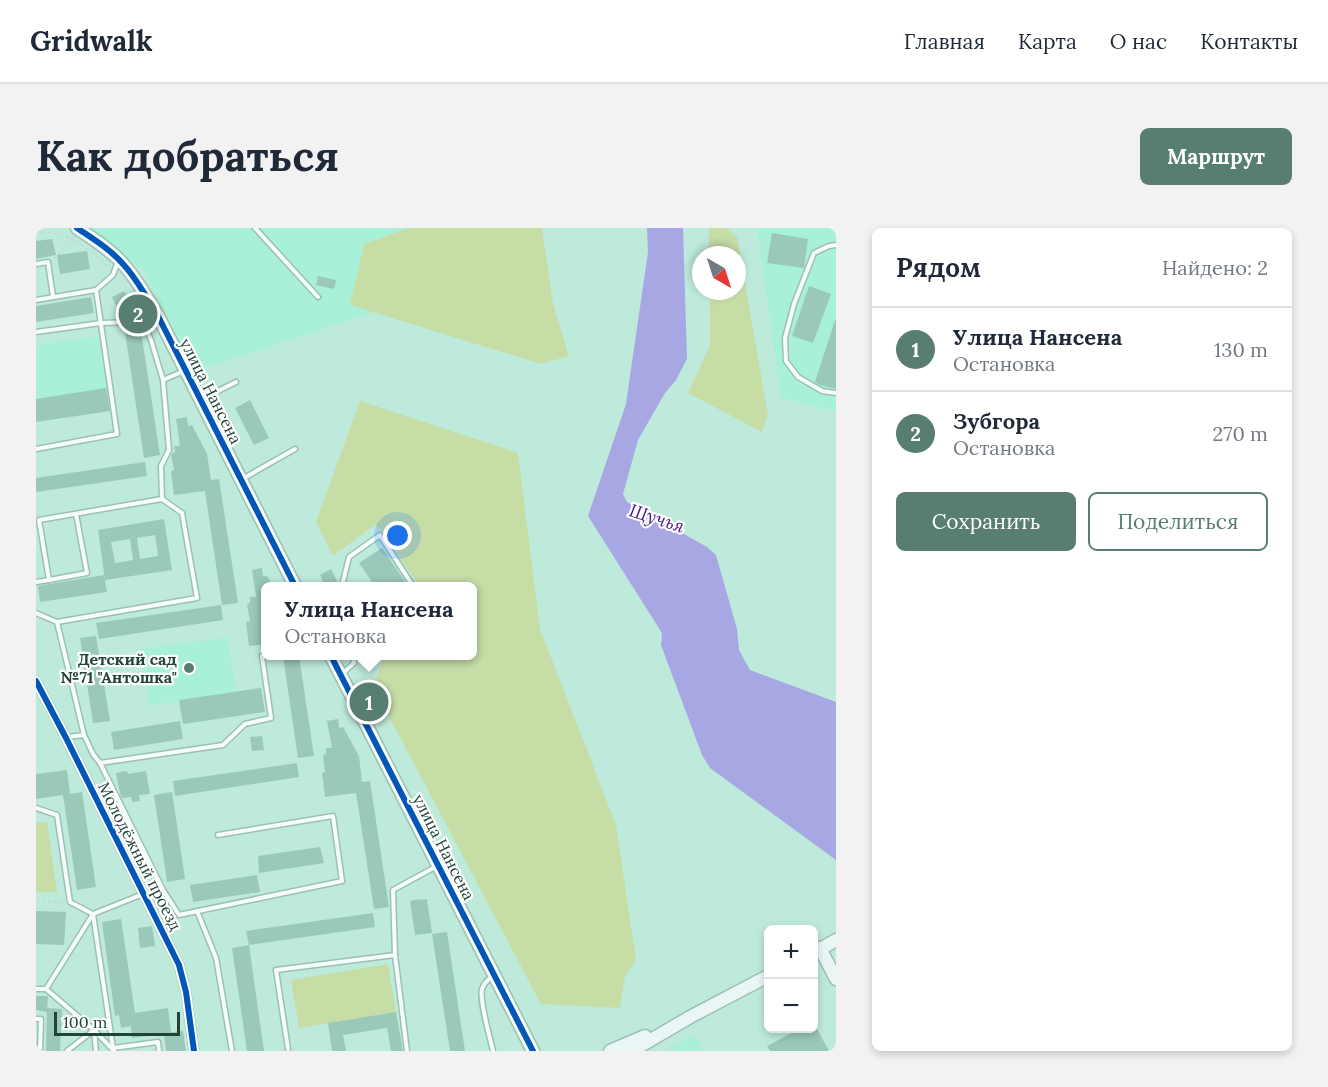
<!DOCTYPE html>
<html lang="ru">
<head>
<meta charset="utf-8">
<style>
	:root { --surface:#fff; --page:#f2f2f3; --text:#1f2937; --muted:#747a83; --line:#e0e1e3; --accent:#587d71 }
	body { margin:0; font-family:Lora,serif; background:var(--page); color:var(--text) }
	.controls { position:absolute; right:18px; bottom:18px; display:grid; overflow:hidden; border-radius:9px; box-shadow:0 3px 9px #0003 }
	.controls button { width:54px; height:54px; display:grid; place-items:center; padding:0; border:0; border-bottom:2px solid var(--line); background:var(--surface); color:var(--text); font:30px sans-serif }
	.compass { position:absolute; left:656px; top:18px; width:54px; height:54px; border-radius:50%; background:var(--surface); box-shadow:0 3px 9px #0003; rotate:141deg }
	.scale { position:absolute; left:18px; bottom:15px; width:126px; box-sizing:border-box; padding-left:6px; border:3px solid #214338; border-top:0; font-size:16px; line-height:21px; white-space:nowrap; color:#214338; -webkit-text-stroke:4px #fff; paint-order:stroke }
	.you { position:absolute; left:362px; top:308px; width:21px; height:21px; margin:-15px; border:4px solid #fff; border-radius:50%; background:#1a73e8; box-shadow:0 0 0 9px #1a73e833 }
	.badge { display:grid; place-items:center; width:39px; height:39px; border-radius:50%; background:var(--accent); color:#fff; font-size:20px; font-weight:700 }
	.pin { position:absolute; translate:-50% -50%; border:3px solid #fff; box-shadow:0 2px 6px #0006 }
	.popup { position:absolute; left:225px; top:354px; width:216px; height:78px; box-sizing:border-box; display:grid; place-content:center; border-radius:9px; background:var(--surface); filter:drop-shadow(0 2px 4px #0005); font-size:20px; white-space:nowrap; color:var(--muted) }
	.popup b { font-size:22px; color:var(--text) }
	.popup::after { content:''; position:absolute; left:50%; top:100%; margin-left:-12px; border:12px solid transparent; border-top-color:var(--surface) }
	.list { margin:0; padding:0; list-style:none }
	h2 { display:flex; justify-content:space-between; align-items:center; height:78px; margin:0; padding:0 24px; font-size:26px }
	h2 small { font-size:20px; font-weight:400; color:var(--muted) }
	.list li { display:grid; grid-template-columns:39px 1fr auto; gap:18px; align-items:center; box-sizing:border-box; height:84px; padding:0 24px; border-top:2px solid var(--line) }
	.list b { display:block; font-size:22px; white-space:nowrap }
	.list p { margin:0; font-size:20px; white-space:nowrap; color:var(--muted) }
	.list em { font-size:20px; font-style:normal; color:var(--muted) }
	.actions { display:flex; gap:12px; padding:18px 24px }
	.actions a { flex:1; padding:14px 0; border:2px solid var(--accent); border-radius:9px; text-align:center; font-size:21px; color:var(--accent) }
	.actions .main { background:var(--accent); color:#fff }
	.map { position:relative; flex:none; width:800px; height:823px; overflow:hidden; border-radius:9px }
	header { display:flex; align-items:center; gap:36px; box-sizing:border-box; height:84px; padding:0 30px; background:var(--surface); border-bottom:2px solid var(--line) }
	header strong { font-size:28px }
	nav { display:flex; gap:33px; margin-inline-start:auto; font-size:21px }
	.intro { display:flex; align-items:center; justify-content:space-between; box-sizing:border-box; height:144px; padding:0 36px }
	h1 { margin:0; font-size:42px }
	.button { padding:15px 27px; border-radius:9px; background:var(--accent); color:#fff; font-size:21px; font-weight:700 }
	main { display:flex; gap:36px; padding:0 36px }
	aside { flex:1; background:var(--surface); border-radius:9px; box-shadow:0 3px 9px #0003 }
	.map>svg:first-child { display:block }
	.built { fill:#a9f0d9 }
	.green { fill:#c6dda6 }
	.water { fill:#a6a7e3 }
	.building { fill:#9ac8bb; fill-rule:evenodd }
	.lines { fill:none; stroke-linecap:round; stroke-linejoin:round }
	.lane-casing { stroke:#9cc0b4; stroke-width:7 }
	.street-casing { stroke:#9cc0b4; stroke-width:11 }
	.secondary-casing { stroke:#9cc0b4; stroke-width:15 }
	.path { stroke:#c7d6d1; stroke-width:1.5; stroke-dasharray:3 3; stroke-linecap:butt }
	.lane { stroke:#f5fcfa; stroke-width:4 }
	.street { stroke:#f5fcfa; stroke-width:8 }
	.secondary { stroke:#eaf5f5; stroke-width:12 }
	.cycleway-casing { stroke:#fff; stroke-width:10 }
	.cycleway { stroke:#0057b8; stroke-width:6 }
	.poi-dot { fill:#587d71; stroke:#fff; stroke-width:2 }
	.labels { text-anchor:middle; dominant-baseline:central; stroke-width:4.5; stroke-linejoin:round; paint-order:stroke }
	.street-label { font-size:16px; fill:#214338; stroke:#fff }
	.poi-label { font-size:16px; font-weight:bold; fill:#214338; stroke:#fff; text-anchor:end }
	.water-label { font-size:18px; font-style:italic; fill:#411c87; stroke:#fff }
</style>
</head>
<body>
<header>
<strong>Gridwalk</strong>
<nav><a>Главная</a><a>Карта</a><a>О нас</a><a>Контакты</a></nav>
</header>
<div class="intro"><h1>Как добраться</h1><a class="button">Маршрут</a></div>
<main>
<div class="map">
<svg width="800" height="823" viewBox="0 0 800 823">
	<rect width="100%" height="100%" fill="#beeadc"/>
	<g class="built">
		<polygon points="51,0 443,0 351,80 159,143 107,42"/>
		<polygon points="721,0 800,0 800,183 745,170"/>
		<polygon points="62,108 74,183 0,194 0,117"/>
		<polygon points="192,409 200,463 225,460 229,484 147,496 143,474 113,477 106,421"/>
		<polygon points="658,808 666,823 630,823"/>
	</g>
	<g class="green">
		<polygon points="373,0 506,0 517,76 533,128 505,136 314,77 328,16"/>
		<polygon points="673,0 690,0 701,9 732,187 726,204 652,165 674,117 674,63 701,63 701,27 673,27"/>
		<polygon points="324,173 482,225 504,401 580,597 600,732 589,748 584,780 505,776 338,460 348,428 436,428 436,358 384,358 340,296 297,328 280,294"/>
		<polygon points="11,594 21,664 0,664 0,595"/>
		<polygon points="352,736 360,784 263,800 255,752"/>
	</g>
	<polygon class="water" points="611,0 647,0 651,131 640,152 629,165 602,212 587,266 591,274 671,319 680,327 701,401 703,422 714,442 800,474 800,632 674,540 666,527 625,417 626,405 552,288 590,176 612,24"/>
	<g class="building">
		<polygon points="736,5 772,11 768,40 731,35"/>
		<polygon points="16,11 20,27 0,31 0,13"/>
		<polygon points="51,23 54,41 24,46 21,27"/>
		<polygon points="282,48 300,52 298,61 280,57"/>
		<polygon points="773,58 795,66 777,115 756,108"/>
		<polygon points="88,63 95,76 82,82 76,69"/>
		<polygon points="55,69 58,85 0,94 0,78"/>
		<polygon points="799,92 800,92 800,161 784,157 779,154"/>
		<polygon points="103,101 105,103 124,227 108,230 89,104"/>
		<polygon points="70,160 74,183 0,194 0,171"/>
		<polygon points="214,172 233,210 218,217 199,180"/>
		<polygon points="151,189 152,198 156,197 171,226 175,252 183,251 202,375 186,377 169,263 138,267 135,243 138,242 135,226 139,224 138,218 144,218 140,191"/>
		<polygon points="109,234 111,248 0,264 0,250"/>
		<path d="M 128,291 L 136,342 L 69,352 L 62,302 ZM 119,307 L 122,328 L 104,331 L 101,310 ZM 94,311 L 97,332 L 79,335 L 75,314 Z"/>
		<polygon points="346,320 372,358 339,358 323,335"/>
		<polygon points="226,340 227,348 231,348 237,358 230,358 230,416 213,418 210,394 214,393 211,376 214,375 214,369 220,369 216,342"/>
		<polygon points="295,341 302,355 295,358 289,358 284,347"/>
		<polygon points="68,347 71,364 4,374 2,358"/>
		<polygon points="185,377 187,392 63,411 60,395"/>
		<polygon points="60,408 74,493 57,495 44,410"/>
		<polygon points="247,428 263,428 278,528 262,530"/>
		<polygon points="225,460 229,484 147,496 143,472"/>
		<polygon points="302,491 303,500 307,499 323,528 326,554 334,553 353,679 338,681 320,565 289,569 286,545 289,544 287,527 290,526 290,520 296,520 291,493"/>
		<polygon points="144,493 147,511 78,522 75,504"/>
		<polygon points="226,508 228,522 216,523 214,509"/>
		<polygon points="261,535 263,549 139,568 137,553"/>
		<polygon points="31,542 34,566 46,564 60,659 41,662 27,567 0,571 0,546"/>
		<polygon points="91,543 92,546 110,543 114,566 103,567 104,573 96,574 95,569 86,570 84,565 80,545"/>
		<polygon points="136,564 149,651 131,654 118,567"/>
		<polygon points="284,619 288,635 223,645 222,628"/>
		<polygon points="221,647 224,664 157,674 154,657"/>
		<polygon points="383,671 384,672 391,671 396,705 379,707 374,673"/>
		<polygon points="0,683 30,684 28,717 0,716"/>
		<polygon points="337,685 339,699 213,717 210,703"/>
		<polygon points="85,691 99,785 132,780 135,804 147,803 150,823 130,823 128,806 96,810 95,798 85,800 83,787 79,788 66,694"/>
		<polygon points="116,698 119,718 104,720 102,700"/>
		<polygon points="411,704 429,823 414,823 396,706"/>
		<polygon points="213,717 220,767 228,823 211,823 196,720"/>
		<polygon points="0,768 12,768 11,784 0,782"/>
		<polygon points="11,780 26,781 24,823 10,823"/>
		<polygon points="360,784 367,823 355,823 351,800 307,807 310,823 296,823 292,795"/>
		<polygon points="763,801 781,801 793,823 734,823 731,818"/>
	</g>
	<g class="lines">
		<g class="lane-casing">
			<g id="lane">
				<polyline points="219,0 282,69"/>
				<polyline points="800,17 793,18 778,25 758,76 749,110 750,133 762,149 786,163 800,165"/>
				<polyline points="0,36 12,34 17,69"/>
				<polyline points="0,72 60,62 77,47 82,33"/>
				<polyline points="0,104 65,95 97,94 105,98 111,103 115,112 127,152 148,143"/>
				<polyline points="168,170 200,154"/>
				<polyline points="0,221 81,206 60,62"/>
				<polyline points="208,250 259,221"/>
				<polyline points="126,271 125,238 133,222 127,152"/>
				<polyline points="13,352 51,345 40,286"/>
				<polyline points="0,354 13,352 3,292 126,271 146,285 161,370 21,394 48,507 31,509"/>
				<polyline points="306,358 313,329 344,307 377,358"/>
				<polyline points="0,385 21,394"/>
				<polyline points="307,445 318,435 317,428"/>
				<polyline points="48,507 57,526 64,535 187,517 209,496 235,490 226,428"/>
				<polyline points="64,535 127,662"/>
				<polyline points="0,580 21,587 34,674 57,686 77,820 122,814 123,823"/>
				<polyline points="161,683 180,730 196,823"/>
				<polyline points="359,727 357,662 401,638"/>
				<path d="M 455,750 C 451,752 448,756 446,761 C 443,773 454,809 457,823"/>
				<polyline points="0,761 10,761 57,686 107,666 127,662 143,687 306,653 297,588 182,607"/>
				<polyline points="10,761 58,802 78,823"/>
				<polyline points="0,791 5,791 4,821 0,821"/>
				<polyline points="252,821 240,742 359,727 371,823"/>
				<polyline points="31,823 58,802 60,823"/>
			</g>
		</g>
		<g class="street-casing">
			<polyline id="street" points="0,453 30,510 143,737 150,764 158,823"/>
		</g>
		<g class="secondary-casing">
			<g id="secondary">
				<path d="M 41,0 C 57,11 74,21 87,36 C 101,51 111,70 122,88 L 259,358"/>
				<polyline points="295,428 497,823"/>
				<polyline points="784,720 800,751"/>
				<polyline points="779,724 800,712"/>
				<polyline points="574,823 609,808"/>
				<polyline points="596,823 654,789 732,748"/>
			</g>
		</g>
		<g class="path">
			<path d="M 0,3 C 8,4 16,5 24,7 C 43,11 59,27 73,39"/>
			<polyline points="18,31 34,11"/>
			<polyline points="0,673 27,674"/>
		</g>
		<use href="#lane" class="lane"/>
		<use href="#street" class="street"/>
		<use href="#secondary" class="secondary"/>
		<g class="cycleway-casing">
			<g id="cycleway">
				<path d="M 41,0 C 57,11 74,21 87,36 C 101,51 111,70 122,88 L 259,358"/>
				<polyline points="295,428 497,823"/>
				<polyline points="0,453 30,510 143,737 150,764 158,823"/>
			</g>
		</g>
		<use href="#cycleway" class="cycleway"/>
	</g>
	<circle class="poi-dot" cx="153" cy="440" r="6"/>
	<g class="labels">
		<g class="street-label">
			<text transform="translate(175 163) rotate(63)">улица Нансена</text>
			<text transform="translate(408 619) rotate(63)">улица Нансена</text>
			<text transform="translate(104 628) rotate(63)">Молодёжный проезд</text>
		</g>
		<g class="poi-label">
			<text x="141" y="431">Детский сад<tspan x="141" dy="18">№71 "Антошка"</tspan></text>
		</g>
		<g class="water-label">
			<text transform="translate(621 290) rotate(18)">Щучья</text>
		</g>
	</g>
</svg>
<div class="controls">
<button>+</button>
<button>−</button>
</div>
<svg class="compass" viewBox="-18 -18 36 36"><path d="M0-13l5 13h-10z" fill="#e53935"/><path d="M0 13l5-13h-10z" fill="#747a83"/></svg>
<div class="scale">100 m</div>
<div class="you"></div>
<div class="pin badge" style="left:333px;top:474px">1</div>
<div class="popup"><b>Улица Нансена</b>Остановка</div>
<div class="pin badge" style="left:102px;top:86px">2</div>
</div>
<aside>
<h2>Рядом<small>Найдено: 2</small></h2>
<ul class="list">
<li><span class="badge">1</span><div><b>Улица Нансена</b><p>Остановка</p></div><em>130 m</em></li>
<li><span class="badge">2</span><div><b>Зубгора</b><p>Остановка</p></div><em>270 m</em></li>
</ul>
<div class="actions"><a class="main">Сохранить</a><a>Поделиться</a></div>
</aside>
</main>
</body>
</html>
